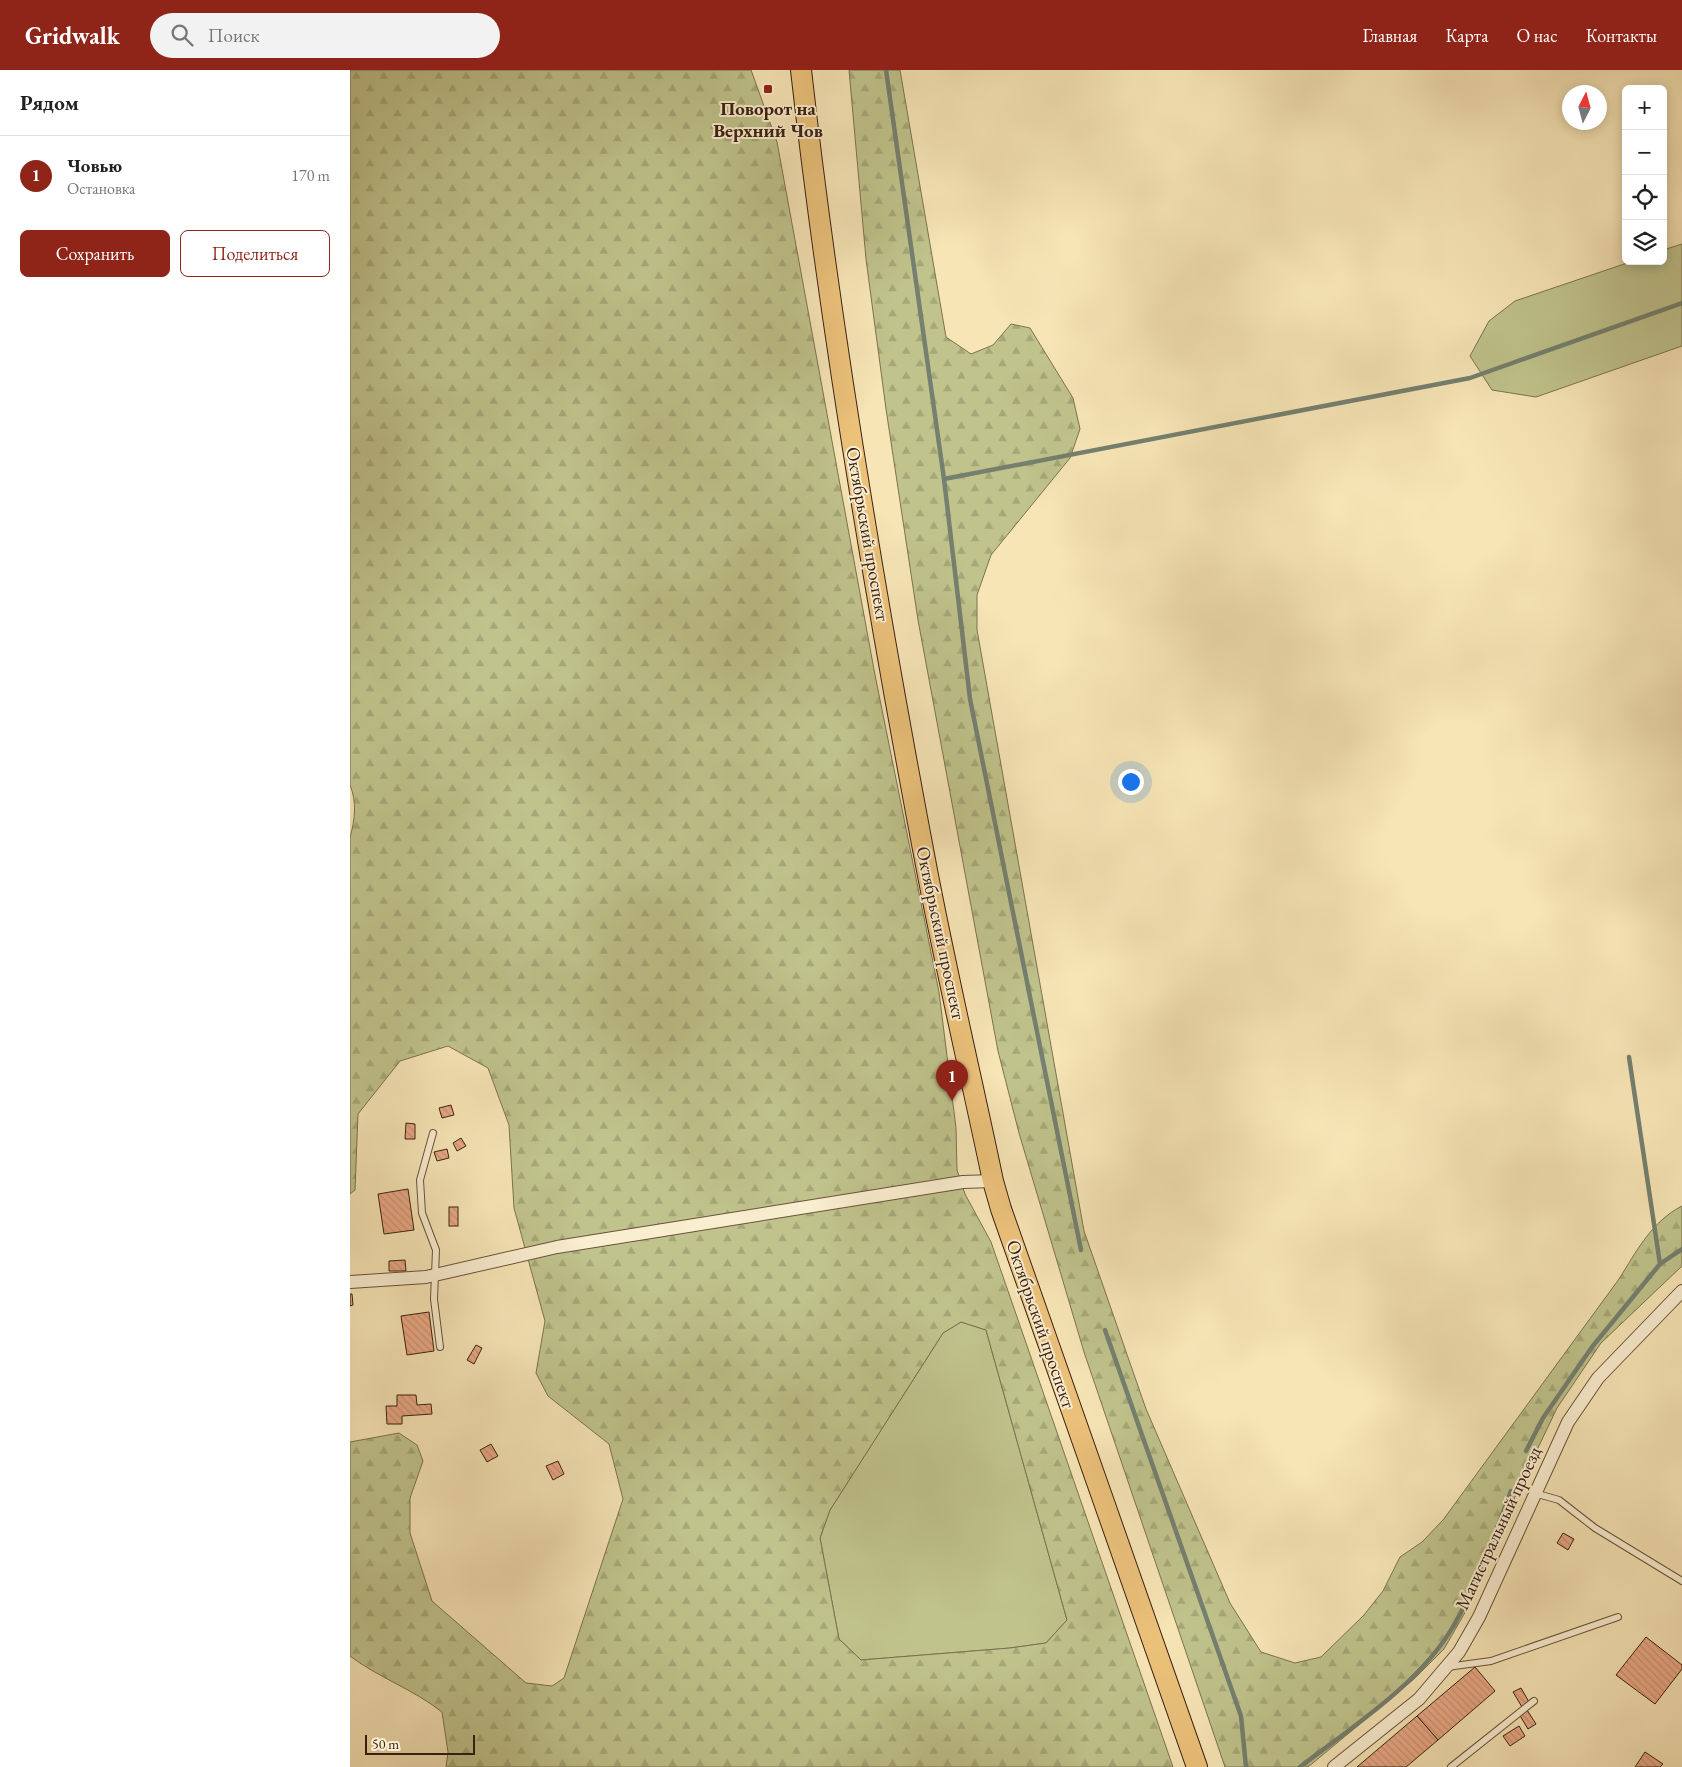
<!DOCTYPE html>
<html lang="ru">
<head>
<meta charset="utf-8">
<style>
	:root { --surface:#fff; --page:#f2f2f2; --text:#222; --muted:#767676; --line:#e0e0e0; --accent:#8f2418 }
	body { margin:0; font-family:"EB Garamond",serif; background:var(--page); color:var(--text) }
	.controls { position:absolute; right:15px; top:15px; display:grid; overflow:hidden; border-radius:8px; box-shadow:0 2px 12px #0003 }
	.controls button { width:45px; height:45px; display:grid; place-items:center; padding:0; border:0; border-bottom:1px solid var(--line); background:var(--surface); color:var(--text); font:25px sans-serif }
	.compass { position:absolute; left:1212px; top:15px; width:45px; height:45px; border-radius:50%; background:var(--surface); box-shadow:0 2px 12px #0003; rotate:6deg }
	.scale { position:absolute; left:15px; bottom:12px; width:110px; box-sizing:border-box; padding-left:5px; border:2px solid #3a2113; border-top:0; font-size:14px; line-height:18px; white-space:nowrap; color:#3a2113; -webkit-text-stroke:4px #faeed0; paint-order:stroke }
	.you { position:absolute; left:780px; top:711px; width:18px; height:18px; margin:-12px; border:4px solid #fff; border-radius:50%; background:#1a73e8; box-shadow:0 0 0 8px #1a73e833 }
	.badge { display:grid; place-items:center; width:32px; height:32px; border-radius:50%; background:var(--accent); color:#fff; font-size:16px; font-weight:700 }
	.pin { position:absolute; translate:-50% -41px; filter:drop-shadow(0 1px 2px #0008) }
	.pin::after { content:''; position:absolute; top:26px; width:18px; height:15px; background:inherit; clip-path:polygon(0 0,100% 0,50% 100%) }
	.list { margin:0; padding:0; list-style:none }
	h2 { display:flex; justify-content:space-between; align-items:center; height:65px; margin:0; padding:0 20px; font-size:21px }
	h2 small { font-size:16px; font-weight:400; color:var(--muted) }
	.list li { display:grid; grid-template-columns:32px 1fr auto; gap:15px; align-items:center; box-sizing:border-box; height:80px; padding:0 20px; border-top:1px solid var(--line) }
	.list b { display:block; font-size:19px; white-space:nowrap }
	.list p { margin:0; font-size:16px; white-space:nowrap; color:var(--muted) }
	.list em { font-size:16px; font-style:normal; color:var(--muted) }
	.actions { display:flex; gap:10px; padding:15px 20px }
	.actions a { flex:1; padding:11px 0; border:1px solid var(--accent); border-radius:8px; text-align:center; font-size:18px; color:var(--accent) }
	.actions .main { background:var(--accent); color:#fff }
	.icon { flex:none; width:28px; height:28px; fill:none; stroke:currentColor; stroke-width:2; stroke-linecap:round; stroke-linejoin:round }
	.map { position:relative; flex:none; width:1332px; height:1697px; overflow:hidden }
	header { display:flex; align-items:center; gap:30px; box-sizing:border-box; height:70px; padding:0 25px; background:var(--accent); color:#fff }
	header strong { font-size:24px }
	nav { display:flex; gap:28px; margin-inline-start:auto; font-size:18px }
	.search { width:350px; height:45px; background:var(--page); display:flex; align-items:center; gap:12px; box-sizing:border-box; padding:0 18px; border-radius:28px; color:var(--muted); font-size:19px }
	main { display:flex }
	aside { flex:1; background:var(--surface) }
	.map>svg:first-child { display:block }
	.grass { fill:#c0c38c; stroke:#7d7250 }
	.forest { fill:url(#forest-firs); stroke:#7d7250; fill-rule:evenodd }
	.lines { fill:none; stroke-linecap:round; stroke-linejoin:round }
	.stream { stroke:#758070; stroke-width:4.5 }
	.building { fill:url(#building-back-hatch); stroke:#3a2113 }
	.lane-casing { stroke:#69523c; stroke-width:8 }
	.street-casing { stroke:#69523c; stroke-width:14 }
	.primary-casing { stroke:#3a2113; stroke-width:22 }
	.lane { stroke:#faeed0; stroke-width:6 }
	.street { stroke:#faeed0; stroke-width:12 }
	.primary { stroke:#ecc27b; stroke-width:20 }
	.poi-dot { fill:#8f2418; stroke:#faeed0; stroke-width:2 }
	.labels { text-anchor:middle; dominant-baseline:central; stroke-width:4; stroke-linejoin:round; paint-order:stroke }
	.poi-label { font-size:19px; font-weight:bold; fill:#3a2113; stroke:#faeed0 }
	.street-label { font-size:19px; fill:#3a2113; stroke:#faeed0 }
</style>
</head>
<body>
<header>
<strong>Gridwalk</strong>
<div class="search"><svg class="icon" aria-label="search" viewBox="0 0 24 24"><circle cx="10" cy="10" r="6"/><path d="M15 15l6 6"/></svg>Поиск</div>
<nav><a>Главная</a><a>Карта</a><a>О нас</a><a>Контакты</a></nav>
</header>
<main>
<aside>
<h2>Рядом<small></small></h2>
<ul class="list">
<li><span class="badge">1</span><div><b>Човью</b><p>Остановка</p></div><em>170 m</em></li>
</ul>
<div class="actions"><a class="main">Сохранить</a><a>Поделиться</a></div>
</aside>
<div class="map">
<svg width="1332" height="1697" viewBox="0 0 1332 1697">
	<defs>
		<pattern id="forest-firs" width="22" height="20" patternUnits="userSpaceOnUse" patternTransform="scale(1.25)"><rect width="22" height="20" fill="#c0c38c"/><path d="M5 1l3.5 6h-7zM16 11l3.5 6h-7z" fill="#a6a778"/></pattern>
		<pattern id="building-back-hatch" width="6" height="6" patternUnits="userSpaceOnUse" patternTransform="scale(1.25)"><rect width="6" height="6" fill="#eaa985"/><path d="M-1 5l2 2M0 0l6 6M5-1l2 2" fill="none" stroke="#c99172"/></pattern>
	</defs>
	<rect width="100%" height="100%" fill="#f7e5b6"/>
	<filter id="stains"><feTurbulence type="fractalNoise" baseFrequency=".004" numOctaves="4"/><feColorMatrix values="0 0 0 0 .2 0 0 0 0 .09 0 0 0 0 .02 0 0 0 .5 -.17"/></filter>
	<radialGradient id="worn" r=".72"><stop offset=".6" stop-color="#630" stop-opacity="0"/><stop offset="1" stop-color="#630" stop-opacity=".3"/></radialGradient>
	<g class="grass">
		<polygon points="1332,174 1332,276 1186,327 1142,320 1120,286 1139,251 1165,231 1283,191 1313,191 1313,180"/>
		<polygon points="611,1252 636,1260 717,1550 696,1573 660,1578 511,1590 489,1569 470,1468 480,1440 593,1263"/>
	</g>
	<g class="forest">
		<path d="M 0,0 L 401,0 L 427,72 L 525,605 L 589,922 L 606,1058 L 607,1100 L 615,1124 L 641,1172 L 823,1697 L 96,1697 L 98,1682 L 92,1642 C 63,1619 29,1608 0,1586 L 0,1372 L 49,1363 L 67,1375 L 73,1391 L 60,1428 L 60,1463 L 82,1531 L 176,1613 L 202,1616 L 214,1608 L 273,1429 L 259,1374 L 198,1326 L 186,1303 L 195,1251 L 164,1138 L 159,1055 L 138,998 L 98,976 L 50,991 L 8,1044 L 5,1120 L 0,1124 L 0,767 C 5,750 7,732 0,715 ZM 611,1252 L 636,1260 L 717,1550 L 696,1573 L 660,1578 L 511,1590 L 489,1569 L 470,1468 L 480,1440 L 593,1263 Z"/>
		<path d="M 499,0 L 550,0 L 596,267 L 621,284 L 643,275 L 661,254 L 680,258 L 723,328 L 730,359 L 720,388 L 641,485 L 627,525 L 627,560 L 734,1161 L 796,1339 L 880,1533 L 911,1582 L 945,1593 L 971,1587 L 1014,1545 L 1033,1521 L 1050,1487 L 1072,1472 L 1093,1450 L 1269,1209 C 1286,1182 1302,1151 1332,1136 L 1332,1196 L 1251,1273 L 1207,1338 L 1167,1422 L 1125,1525 L 1094,1579 L 1063,1610 L 958,1697 L 875,1697 L 734,1282 L 669,1063 L 648,981 L 568,550 L 536,339 L 516,189 Z"/>
	</g>
	<g class="lines">
		<g class="stream">
			<polyline points="536,0 594,409 620,629 731,1180"/>
			<polyline points="594,409 1120,308 1332,233"/>
			<polyline points="1279,987 1310,1194"/>
			<polyline points="755,1260 891,1646 896,1697"/>
			<polyline points="1176,1381 1193,1348 1242,1277 1310,1194 1332,1179"/>
			<path d="M 950,1697 C 1002,1657 1071,1613 1104,1555 C 1128,1513 1144,1466 1161,1421"/>
		</g>
	</g>
	<g class="building">
		<polygon points="101,1035 104,1045 92,1048 89,1038"/>
		<polygon points="56,1053 65,1054 65,1069 55,1069"/>
		<polygon points="111,1068 116,1076 107,1081 103,1073"/>
		<polygon points="97,1079 99,1088 87,1091 84,1082"/>
		<polygon points="58,1119 64,1160 34,1164 28,1124"/>
		<rect x="99" y="1137" width="9" height="19"/>
		<polygon points="55,1190 56,1201 39,1201 39,1191"/>
		<polygon points="0,1224 2,1224 3,1235 0,1236"/>
		<polygon points="79,1242 84,1281 57,1285 51,1246"/>
		<polygon points="126,1275 132,1278 124,1294 117,1290"/>
		<polygon points="47,1325 66,1325 67,1335 81,1334 82,1344 52,1346 52,1354 37,1354 36,1336 47,1336"/>
		<polygon points="141,1374 148,1386 137,1392 130,1380"/>
		<polygon points="208,1391 214,1404 203,1410 196,1396"/>
		<polygon points="1213,1463 1224,1469 1218,1480 1207,1473"/>
		<polygon points="1296,1567 1332,1595 1332,1599 1305,1634 1266,1605"/>
		<polygon points="1125,1597 1145,1621 1088,1670 1067,1646"/>
		<polygon points="1171,1618 1179,1632 1172,1637 1163,1622"/>
		<polygon points="1177,1640 1186,1654 1178,1659 1169,1644"/>
		<polygon points="1067,1646 1088,1670 1056,1697 1007,1697"/>
		<polygon points="1169,1656 1175,1666 1160,1676 1153,1666"/>
		<polygon points="1295,1682 1313,1694 1310,1697 1285,1697"/>
	</g>
	<g class="lines">
		<g class="lane-casing">
			<g id="lane">
				<polyline points="83,1063 70,1110 72,1143 86,1180 84,1229 90,1277"/>
				<polyline points="1184,1423 1209,1430 1245,1458 1332,1511"/>
				<polyline points="1097,1597 1141,1591 1268,1547"/>
				<polyline points="1101,1697 1184,1631"/>
			</g>
		</g>
		<g class="street-casing">
			<g id="street">
				<polyline points="0,1212 76,1207 207,1177 613,1112 643,1111"/>
				<polyline points="984,1697 1069,1629 1109,1582 1129,1547 1218,1352 1248,1308 1332,1221"/>
			</g>
		</g>
		<g class="primary-casing">
			<path id="primary" d="M 451,0 C 481,266 526,532 576,795 C 596,901 621,1006 643,1111 L 651,1139 L 847,1697"/>
		</g>
		<use href="#lane" class="lane"/>
		<use href="#street" class="street"/>
		<use href="#primary" class="primary"/>
	</g>
	<rect class="poi-dot" x="413" y="14" width="10" height="10" rx="2.5"/>
	<g class="labels">
		<g class="poi-label">
			<text x="418" y="38">Поворот на<tspan x="418" dy="22">Верхний Чов</tspan></text>
		</g>
		<g class="street-label">
			<text transform="translate(518 464) rotate(80)">Октябрьский проспект</text>
			<text transform="translate(591 863) rotate(78)">Октябрьский проспект</text>
			<text transform="translate(691 1254) rotate(71)">Октябрьский проспект</text>
			<text transform="translate(1148 1458) rotate(-65)">Магистральный проезд</text>
		</g>
	</g>
	<rect width="100%" height="100%" filter="url(#stains)"/>
	<rect width="100%" height="100%" fill="url(#worn)"/>
</svg>
<div class="controls">
<button>+</button>
<button>−</button>
<button><svg class="icon" aria-label="locate" viewBox="0 0 24 24"><circle cx="12" cy="12" r="6"/><path d="M12 2v4M12 18v4M2 12h4M18 12h4"/></svg></button>
<button><svg class="icon" aria-label="layers" viewBox="0 0 24 24"><path d="M12 4l9 5-9 5-9-5zM3 14l9 5 9-5"/></svg></button>
</div>
<svg class="compass" viewBox="-18 -18 36 36"><path d="M0-13l5 13h-10z" fill="#e53935"/><path d="M0 13l5-13h-10z" fill="#767676"/></svg>
<div class="scale">50 m</div>
<div class="you"></div>
<div class="pin badge" style="left:602px;top:1031px">1</div>
</div>
</main>
</body>
</html>
